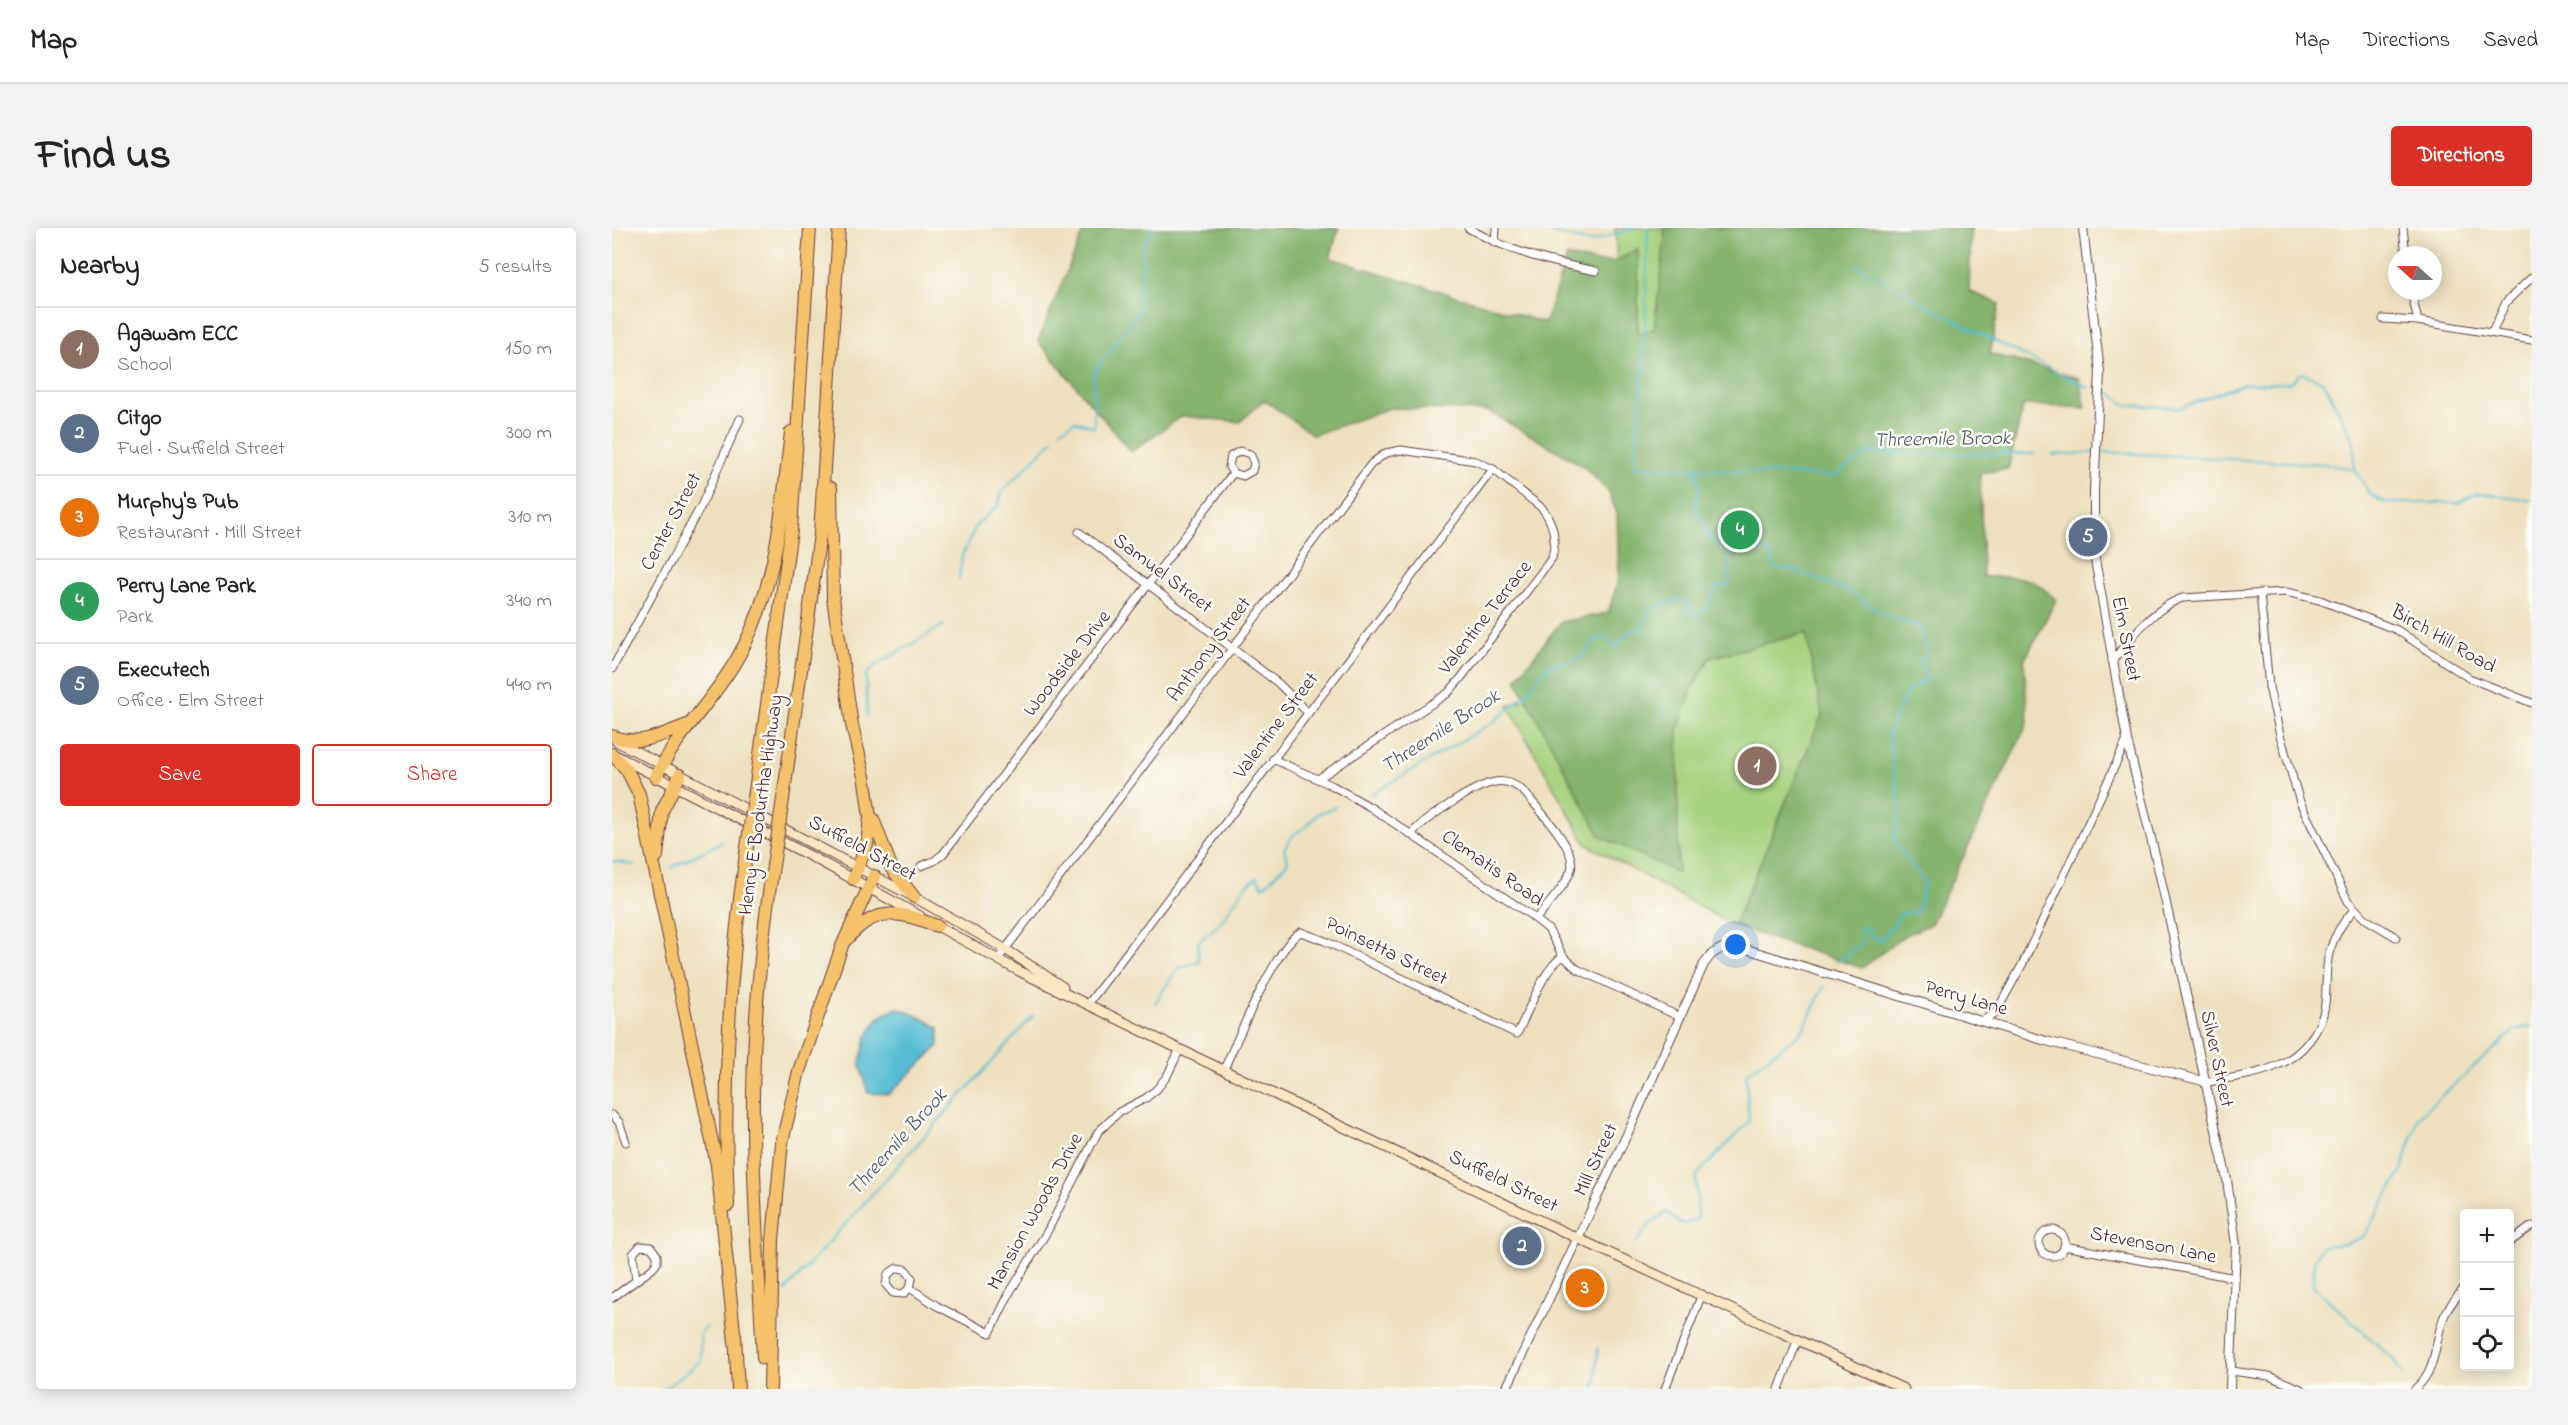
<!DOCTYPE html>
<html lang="en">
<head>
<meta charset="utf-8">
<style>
	:root { --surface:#fff; --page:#f2f2f2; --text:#222; --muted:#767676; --line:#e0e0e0; --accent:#d93025 }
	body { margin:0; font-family:"Indie Flower",sans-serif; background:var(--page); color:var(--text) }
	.controls { position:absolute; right:18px; bottom:18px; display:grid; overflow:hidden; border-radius:6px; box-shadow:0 3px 15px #0003 }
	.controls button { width:54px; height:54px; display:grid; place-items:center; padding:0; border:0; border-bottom:2px solid var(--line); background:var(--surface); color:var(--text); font:30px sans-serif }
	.compass { position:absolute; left:1776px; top:18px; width:54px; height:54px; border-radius:50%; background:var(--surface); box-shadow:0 3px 15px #0003; rotate:291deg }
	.you { position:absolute; left:1124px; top:717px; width:21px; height:21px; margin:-15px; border:4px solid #fff; border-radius:50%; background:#1a73e8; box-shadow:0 0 0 9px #1a73e833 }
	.badge { display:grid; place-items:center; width:39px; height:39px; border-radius:50%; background:var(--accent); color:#fff; font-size:20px; font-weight:700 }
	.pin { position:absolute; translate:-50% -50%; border:3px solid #fff; box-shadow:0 2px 6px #0006 }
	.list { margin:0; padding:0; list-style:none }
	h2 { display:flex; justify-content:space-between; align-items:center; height:78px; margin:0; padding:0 24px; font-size:26px }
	h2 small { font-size:20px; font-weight:400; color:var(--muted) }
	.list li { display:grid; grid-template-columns:39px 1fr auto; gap:18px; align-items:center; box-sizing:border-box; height:84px; padding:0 24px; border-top:2px solid var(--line) }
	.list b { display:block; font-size:22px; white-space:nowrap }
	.list p { margin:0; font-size:20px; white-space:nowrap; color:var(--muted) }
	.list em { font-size:20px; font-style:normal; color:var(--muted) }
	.actions { display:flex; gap:12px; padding:18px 24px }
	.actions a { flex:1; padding:14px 0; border:2px solid var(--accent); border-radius:6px; text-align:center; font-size:21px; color:var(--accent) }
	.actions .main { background:var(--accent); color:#fff }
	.icon { flex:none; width:33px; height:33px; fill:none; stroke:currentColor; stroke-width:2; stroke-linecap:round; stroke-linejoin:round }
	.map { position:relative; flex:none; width:1920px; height:1161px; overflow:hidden; border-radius:6px }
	header { display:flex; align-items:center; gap:36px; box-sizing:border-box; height:84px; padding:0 30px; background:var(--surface); border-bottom:2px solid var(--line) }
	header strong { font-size:28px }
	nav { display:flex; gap:33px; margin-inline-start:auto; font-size:21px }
	.intro { display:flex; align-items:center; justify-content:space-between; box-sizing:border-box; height:144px; padding:0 36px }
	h1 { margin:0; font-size:42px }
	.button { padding:15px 27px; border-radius:6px; background:var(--accent); color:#fff; font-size:21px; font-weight:700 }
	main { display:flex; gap:36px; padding:0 36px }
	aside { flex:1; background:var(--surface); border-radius:6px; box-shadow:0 3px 15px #0003 }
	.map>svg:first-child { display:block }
	.green { fill:#a5d27f; stroke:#787855; stroke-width:1.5 }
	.forest { fill:#84b46e; stroke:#676a4c; stroke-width:1.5 }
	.water { fill:#55bcd3; stroke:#506e7f; stroke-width:1.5 }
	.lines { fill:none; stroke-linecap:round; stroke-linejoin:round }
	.stream { stroke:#55bcd3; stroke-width:2 }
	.minor-casing { stroke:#623c41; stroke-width:9 }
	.tertiary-casing { stroke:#623c41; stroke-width:10 }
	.secondary-casing { stroke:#623c41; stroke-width:11 }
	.motorway-casing { stroke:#623c41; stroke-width:14 }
	.minor { stroke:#fff; stroke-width:7 }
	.tertiary { stroke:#fff; stroke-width:8 }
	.secondary { stroke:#fbe6c4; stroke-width:9 }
	.motorway { stroke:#f5c16b; stroke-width:12 }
	.motorway-bridge-casing { stroke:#623c41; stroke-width:14; stroke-linecap:butt }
	.motorway-bridge { stroke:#f5c16b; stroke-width:12 }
	.labels { text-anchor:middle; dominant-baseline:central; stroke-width:5; stroke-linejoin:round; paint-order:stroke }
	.street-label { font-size:20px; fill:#4a1f2b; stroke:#fdfcf7 }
	.water-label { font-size:21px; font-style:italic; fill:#4e5666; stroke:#fdfcf7 }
</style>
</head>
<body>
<header>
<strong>Map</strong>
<nav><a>Map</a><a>Directions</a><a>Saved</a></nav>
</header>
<div class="intro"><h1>Find us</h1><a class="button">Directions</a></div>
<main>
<aside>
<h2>Nearby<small>5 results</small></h2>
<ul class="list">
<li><span class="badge" style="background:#8d6e63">1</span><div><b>Agawam ECC</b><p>School</p></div><em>150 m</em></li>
<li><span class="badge" style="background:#5c6f8a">2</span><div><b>Citgo</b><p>Fuel · Suffield Street</p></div><em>300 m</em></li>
<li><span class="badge" style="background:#e8710a">3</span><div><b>Murphy's Pub</b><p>Restaurant · Mill Street</p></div><em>310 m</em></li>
<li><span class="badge" style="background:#2e9e5b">4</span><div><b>Perry Lane Park</b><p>Park</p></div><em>340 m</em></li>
<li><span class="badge" style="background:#5c6f8a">5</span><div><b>Executech</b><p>Office · Elm Street</p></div><em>440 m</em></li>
</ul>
<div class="actions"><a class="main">Save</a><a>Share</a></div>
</aside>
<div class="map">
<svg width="1920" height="1161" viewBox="0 0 1920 1161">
	<rect width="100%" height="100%" fill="#fdfcf7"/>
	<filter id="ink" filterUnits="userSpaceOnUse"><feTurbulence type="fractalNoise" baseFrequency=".0167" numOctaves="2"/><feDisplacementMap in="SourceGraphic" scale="12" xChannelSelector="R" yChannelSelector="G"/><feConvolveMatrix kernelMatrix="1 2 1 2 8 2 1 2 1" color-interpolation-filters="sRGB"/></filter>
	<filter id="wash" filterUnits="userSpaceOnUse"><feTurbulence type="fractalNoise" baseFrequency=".008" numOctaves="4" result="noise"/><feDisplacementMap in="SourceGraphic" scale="24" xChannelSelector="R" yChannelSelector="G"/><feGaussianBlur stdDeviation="1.35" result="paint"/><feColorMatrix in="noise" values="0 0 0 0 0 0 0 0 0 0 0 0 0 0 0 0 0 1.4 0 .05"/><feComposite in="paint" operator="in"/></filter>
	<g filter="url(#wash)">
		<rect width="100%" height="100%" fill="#ede0be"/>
		<polygon class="green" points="1003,0 1219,0 1220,3 1387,76 1378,126 1467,150 1414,165 1396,241 1235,240 1258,372 1122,698 974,616 896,478 1027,427"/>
		<path class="forest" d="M 473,0 L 727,0 L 718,30 L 933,95 L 955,28 L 983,34 L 1005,33 L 1026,20 L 1026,106 L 1042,101 L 1053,10 L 1051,0 L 1359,0 L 1357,63 L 1387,76 L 1378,126 L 1467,150 L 1474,180 L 1411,177 L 1396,241 L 1368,245 L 1371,349 C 1405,349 1419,345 1444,372 L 1412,433 L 1416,494 L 1319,696 L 1292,708 L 1250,740 L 1122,698 L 1210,487 L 1194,405 L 1098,430 L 1080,461 L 1066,502 L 1066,645 L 988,608 L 904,451 L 949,394 L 996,385 L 1007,350 L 1005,285 L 996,263 L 970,237 L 876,183 L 778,180 L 701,207 L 652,172 L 628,194 L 570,188 L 519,224 L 426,113 Z"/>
		<polygon class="water" points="285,780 310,790 327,800 327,818 277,866 256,865 248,836 254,810 266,790"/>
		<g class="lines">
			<g class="stream">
				<polyline points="921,0 978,14 1023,0"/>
				<polyline points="1036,0 1033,106 1023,239 1083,241"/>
				<polyline points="1243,37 1355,99 1477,160"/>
				<polyline points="1497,164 1514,177 1568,180 1631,156 1677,155 1689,145 1712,154 1742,214 1742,241"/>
				<polyline points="449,202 463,193 482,199 482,145 527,83 532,15 542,0"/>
				<polyline points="1441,227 1490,224 1712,236 1742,241 1759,267 1774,275 1846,275 1866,265 1920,272"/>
				<polyline points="1117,326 1131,316 1157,324 1163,341 1179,341 1237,363 1273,387 1309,399 1315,424 1308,435 1316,451 1297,461 1276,505 1288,581 1282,613 1313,654 1305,684 1291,685 1269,712 1257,707 1257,701 1253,698 1248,702 1250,716 1225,734"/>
				<polyline points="347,351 350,328 365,296 386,278 390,264 441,212"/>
				<polyline points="255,488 254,447 264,437 332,397"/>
				<polyline points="758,567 883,493 917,463 934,439 970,429 982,413 992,408 1004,419 1018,403 1030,402 1038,381 1070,370 1084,389 1095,380 1105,359 1117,357 1117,326 1100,312 1083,280 1089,257 1083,241 1222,248 1256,225 1423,226"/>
				<polyline points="0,633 22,637"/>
				<polyline points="60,639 110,614"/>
				<polyline points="543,775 566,740 587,733 586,714 607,696 633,659 645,649 651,659 676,634 672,621 682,606 695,598 705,586 724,579"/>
				<polyline points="1023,1016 1039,995 1055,984 1066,994 1073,996 1086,990 1084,948 1137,894 1134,846 1190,804 1212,758"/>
				<polyline points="173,1063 421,788"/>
				<polyline points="1791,1147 1781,1131 1701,1058 1702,1033 1710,1019 1735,1015 1752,1008 1790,942 1806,889 1903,802 1920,798"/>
				<polyline points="52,1161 89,1133 88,1105 95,1098"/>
				<polyline points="983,1161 986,1120"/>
			</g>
		</g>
	</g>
	<g filter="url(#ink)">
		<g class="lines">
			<g class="minor-casing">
				<g id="minor">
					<path d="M 856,0 C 898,24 937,34 984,43"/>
					<polyline points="1791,0 1794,27"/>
					<polyline points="883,15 884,0"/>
					<polyline points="1799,63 1806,93"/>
					<polyline points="1771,91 1806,93 1920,112"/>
					<polyline points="1880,105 1894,74 1920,49"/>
					<polyline points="467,304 666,455 696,485"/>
					<polyline points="1648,365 1657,459 1668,507 1688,574 1736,673 1752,690 1784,709"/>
					<path d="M 1500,433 C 1520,409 1540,381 1570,370 L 1674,364 L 1708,372 L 1785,402 L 1857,450 L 1920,475"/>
					<polyline points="0,441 90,276 128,191"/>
					<polyline points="661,531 721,558 758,579 917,686 936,701 951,728 965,741 1068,789"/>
					<path d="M 799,606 C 814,590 861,558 883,554 C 894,552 905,557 913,565 C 926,581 966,621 959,642 C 953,659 935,677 924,691"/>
					<polyline points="309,638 322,633 331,626 621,245 631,248 640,243 642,235 638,226 628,223 619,228 617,239 621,245"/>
					<path d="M 386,731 L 760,235 L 774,225 L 789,222 L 864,233 L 881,241 L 930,280 C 942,295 945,311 940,330 L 849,450 L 836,465 L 706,551"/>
					<polyline points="476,776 881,241"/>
					<polyline points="1371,792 1383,786 1410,737 1515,512"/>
					<path d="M 612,841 C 624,815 666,714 689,704 L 713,713 L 905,806 C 917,783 930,742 951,728"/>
					<path d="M 1592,855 C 1615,850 1642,848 1664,838 C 1689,828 1710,803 1713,776 C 1715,759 1713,742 1717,725 C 1722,708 1730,694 1742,682"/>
					<polyline points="0,887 7,894 14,914"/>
					<circle cx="1440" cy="1015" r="13"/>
					<polyline points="1898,1014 1920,998"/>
					<polyline points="1452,1018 1623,1050"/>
					<polyline points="298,1060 300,1050 293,1041 285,1040 276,1046 274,1057 281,1065 291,1066 298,1060 325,1078 378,1105 398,1064 436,1002 486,904 507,884 534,870 545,861 555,848 568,821"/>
					<polyline points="0,1070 40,1041 45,1035 45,1027 39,1019 28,1018 21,1026 24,1052"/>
					<polyline points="1619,1143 1657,1148 1689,1161"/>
					<polyline points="1053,1161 1090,1066"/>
					<polyline points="1167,1161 1186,1111"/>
					<path d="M 1803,1161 C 1825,1142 1822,1117 1831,1091 C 1835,1079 1844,1070 1852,1060"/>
				</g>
			</g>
			<g class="tertiary-casing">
				<g id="tertiary">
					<polyline points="1471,0 1488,144 1482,262 1482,326 1515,512 1546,639 1615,952 1624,1017 1618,1161"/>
					<polyline points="894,1161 1019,898 1092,736 1100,726 1110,720 1131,720 1434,813 1591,853"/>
				</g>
			</g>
			<g class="secondary-casing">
				<g id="secondary">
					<polyline points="4,513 302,669 393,721 451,759"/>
					<polyline points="5,528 200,629 308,688"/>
					<polyline points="320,695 407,743 565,820 967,1011 1292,1161"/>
				</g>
			</g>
			<g class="motorway-casing">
				<g id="motorway">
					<polyline points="219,260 221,370 240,497 253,553 258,589 255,617 241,651"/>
					<path d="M 0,508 C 28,519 49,507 75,497"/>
					<polyline points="0,526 15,542 27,566 105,937 123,1114"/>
					<path d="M 44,549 C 65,505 102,472 126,429 C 165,361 170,280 179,204"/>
					<polyline points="144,556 179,302 198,0"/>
					<polyline points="171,571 208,306 227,0"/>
					<polyline points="261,591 280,641 302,669"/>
					<polyline points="45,628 50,583 68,547"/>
					<path d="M 236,710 C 264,677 289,684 325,698"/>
					<path d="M 116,977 C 111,860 117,742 134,626"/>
					<polyline points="123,1108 126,1161"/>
					<path d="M 151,1130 C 147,1042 140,953 141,865 C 142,789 149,713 161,638"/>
					<polyline points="158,1161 161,1012 170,914 187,843 230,718 262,648"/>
				</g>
			</g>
			<use href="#minor" class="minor"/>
			<use href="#tertiary" class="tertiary"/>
			<use href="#secondary" class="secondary"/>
			<use href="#motorway" class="motorway"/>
			<g class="motorway-bridge-casing">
				<g id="motorway-bridge">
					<polyline points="134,626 144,556"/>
					<polyline points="161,638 171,571"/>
				</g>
			</g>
			<use href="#motorway-bridge" class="motorway-bridge"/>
		</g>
	</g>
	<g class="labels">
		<g class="street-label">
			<text transform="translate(60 294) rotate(-62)">Center Street</text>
			<text transform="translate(550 346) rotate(37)">Samuel Street</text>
			<text transform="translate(874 390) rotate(-52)">Valentine Terrace</text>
			<text transform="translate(1513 411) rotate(79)">Elm Street</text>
			<text transform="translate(1831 412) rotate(30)">Birch Hill Road</text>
			<text transform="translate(598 422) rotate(-53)">Anthony Street</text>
			<text transform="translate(456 436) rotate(-52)">Woodside Drive</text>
			<text transform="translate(665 498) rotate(-53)">Valentine Street</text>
			<text transform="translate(150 577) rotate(-82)">Henry E Bodurtha Highway</text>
			<text transform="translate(250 621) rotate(28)">Suffield Street</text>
			<text transform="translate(880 641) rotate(35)">Clematis Road</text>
			<text transform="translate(774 724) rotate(26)">Poinsetta Street</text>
			<text transform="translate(1354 771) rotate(16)">Perry Lane</text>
			<text transform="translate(1604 831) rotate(78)">Silver Street</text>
			<text transform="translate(985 932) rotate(-65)">Mill Street</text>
			<text transform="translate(891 954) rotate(26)">Suffield Street</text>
			<text transform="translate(424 984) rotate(-61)">Mansion Woods Drive</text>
			<text transform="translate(1541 1018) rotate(11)">Stevenson Lane</text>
		</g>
		<g class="water-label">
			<text transform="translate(1330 212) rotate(-1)">Threemile Brook</text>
			<text transform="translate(829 504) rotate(-33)">Threemile Brook</text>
			<text transform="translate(286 915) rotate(-48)">Threemile Brook</text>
		</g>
	</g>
</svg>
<div class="controls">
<button>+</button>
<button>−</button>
<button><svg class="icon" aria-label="locate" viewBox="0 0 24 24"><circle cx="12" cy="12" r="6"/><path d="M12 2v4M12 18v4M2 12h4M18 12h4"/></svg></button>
</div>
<svg class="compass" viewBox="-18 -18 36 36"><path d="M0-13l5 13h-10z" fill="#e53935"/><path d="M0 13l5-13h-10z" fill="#767676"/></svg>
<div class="you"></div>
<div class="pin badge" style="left:1145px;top:538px;background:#8d6e63">1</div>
<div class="pin badge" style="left:910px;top:1018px;background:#5c6f8a">2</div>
<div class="pin badge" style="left:973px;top:1060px;background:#e8710a">3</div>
<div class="pin badge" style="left:1128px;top:302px;background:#2e9e5b">4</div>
<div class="pin badge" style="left:1476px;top:309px;background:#5c6f8a">5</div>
</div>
</main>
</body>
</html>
